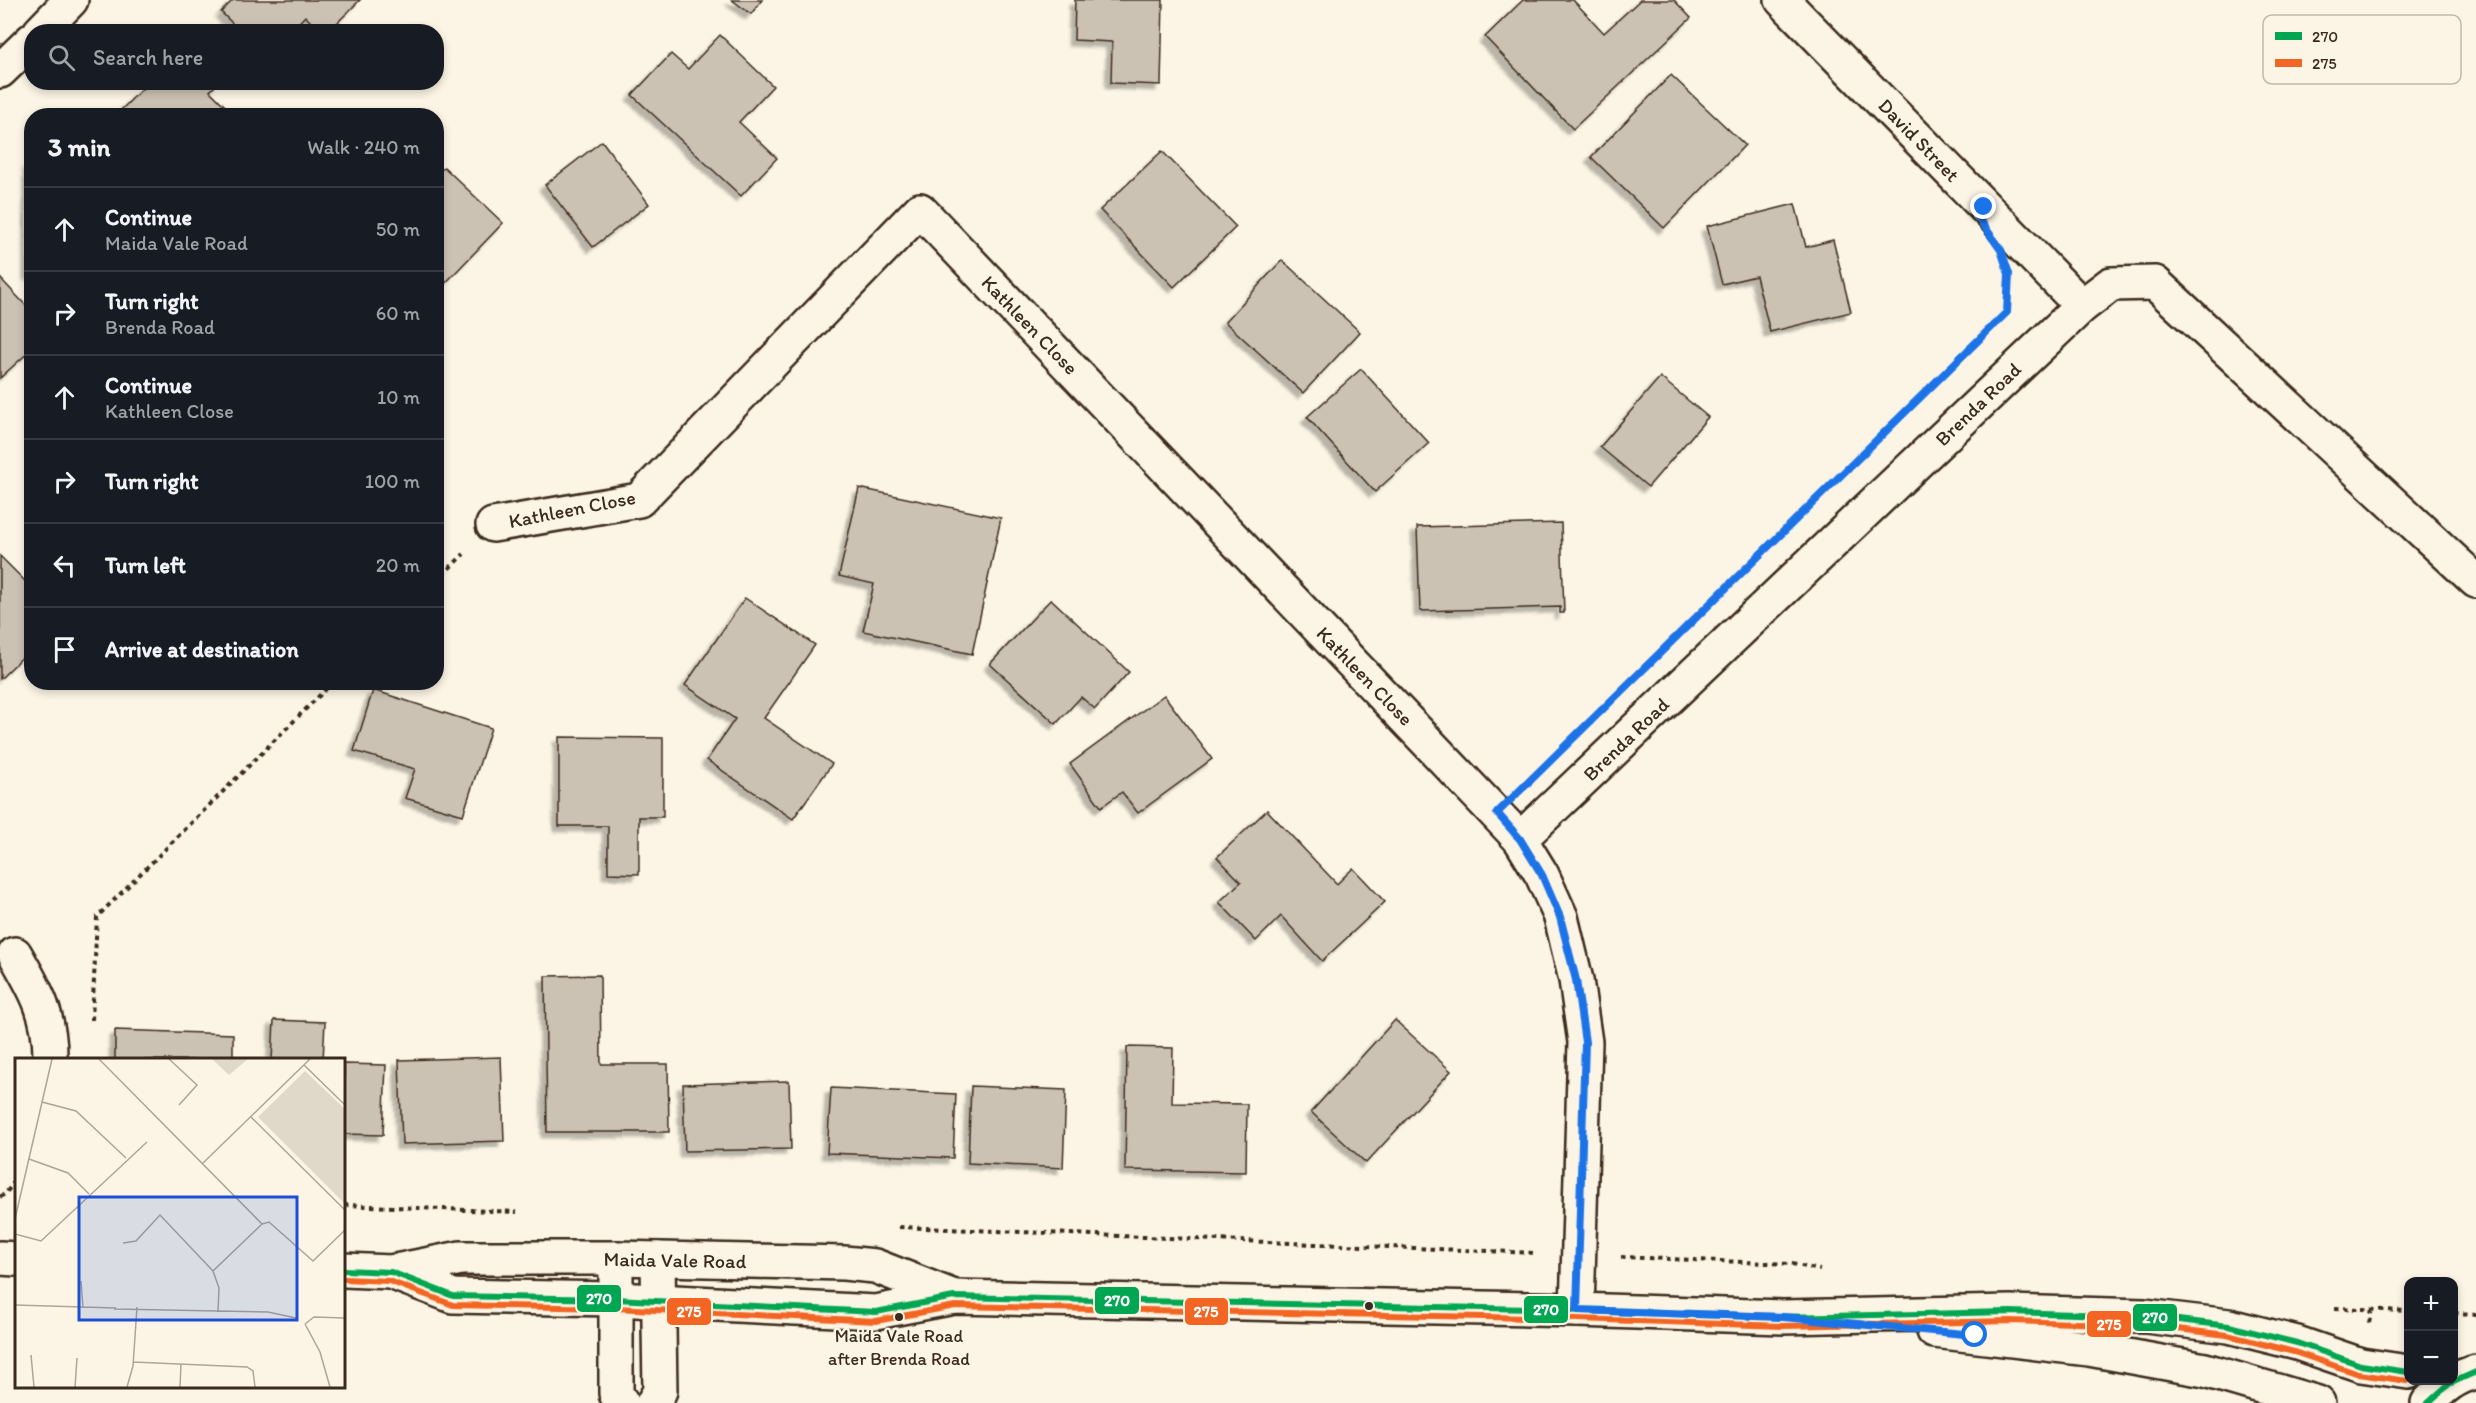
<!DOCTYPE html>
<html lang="en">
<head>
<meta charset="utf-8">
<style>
	:root { --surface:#171b24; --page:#20242c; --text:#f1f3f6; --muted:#9ea1a6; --line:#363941 }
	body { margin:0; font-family:Itim,sans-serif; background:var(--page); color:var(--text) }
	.controls { position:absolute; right:18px; bottom:18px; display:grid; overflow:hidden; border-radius:12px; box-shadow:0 3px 9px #0003 }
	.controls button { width:54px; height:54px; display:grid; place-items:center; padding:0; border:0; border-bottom:2px solid var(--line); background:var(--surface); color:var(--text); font:30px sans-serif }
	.stop { position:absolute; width:18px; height:18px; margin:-14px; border:4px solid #1a73e8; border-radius:50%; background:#fff }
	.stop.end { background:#1a73e8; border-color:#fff; box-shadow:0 2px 6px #0008 }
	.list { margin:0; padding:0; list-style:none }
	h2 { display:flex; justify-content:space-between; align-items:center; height:78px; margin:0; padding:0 24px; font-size:26px }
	h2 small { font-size:20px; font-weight:400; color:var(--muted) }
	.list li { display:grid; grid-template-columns:39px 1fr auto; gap:18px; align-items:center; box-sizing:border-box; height:84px; padding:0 24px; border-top:2px solid var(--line) }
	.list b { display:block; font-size:22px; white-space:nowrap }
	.list p { margin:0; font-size:20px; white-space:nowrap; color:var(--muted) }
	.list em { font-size:20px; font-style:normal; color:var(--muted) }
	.icon { flex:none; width:33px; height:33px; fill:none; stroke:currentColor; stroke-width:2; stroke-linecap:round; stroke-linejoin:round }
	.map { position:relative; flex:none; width:2476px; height:1403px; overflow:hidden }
	.search { position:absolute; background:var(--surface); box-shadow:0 3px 9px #0003; left:24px; top:24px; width:420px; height:66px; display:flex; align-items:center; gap:15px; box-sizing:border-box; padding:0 21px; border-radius:24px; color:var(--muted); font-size:22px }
	.panel { position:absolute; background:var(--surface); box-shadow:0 3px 9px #0003; left:24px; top:108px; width:420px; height:582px; border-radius:24px }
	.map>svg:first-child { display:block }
	.building { fill:#ccc2b3; stroke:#3b2a1e; stroke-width:1.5; filter:url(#shadow) }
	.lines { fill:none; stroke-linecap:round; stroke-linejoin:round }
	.street-casing { stroke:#3b2a1e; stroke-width:38 }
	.secondary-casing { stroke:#3b2a1e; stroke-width:38 }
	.path { stroke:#3b2a1e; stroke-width:4; stroke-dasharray:4.5 4.5; stroke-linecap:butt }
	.street { stroke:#fcf5e5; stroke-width:33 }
	.secondary { stroke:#fcf5e5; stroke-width:33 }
	.bus-1-casing { stroke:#fcf5e5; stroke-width:10 }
	.bus-2-casing { stroke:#fcf5e5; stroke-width:10 }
	.bus-1 { stroke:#00a651; stroke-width:6 }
	.bus-2 { stroke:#f26522; stroke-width:6 }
	.route { stroke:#1a73e8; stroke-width:8 }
	.bus-dot { fill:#3b2a1e; stroke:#fcf5e5; stroke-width:2 }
	.labels { text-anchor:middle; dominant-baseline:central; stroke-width:5; stroke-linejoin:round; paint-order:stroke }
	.bus-label { font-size:18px; fill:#3b2a1e; stroke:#fcf5e5 }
	.street-label { font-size:20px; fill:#3b2a1e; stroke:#fcf5e5 }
	.inset-road { fill:none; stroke:#afa495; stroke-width:1.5 }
	.view { fill:#1d4ed8; fill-opacity:0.15; stroke:#1d4ed8; stroke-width:3 }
	.inset-edge { fill:none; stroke:#3b2a1e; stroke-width:3 }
	.key { fill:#fcf5e5; stroke:#c2b8a9; stroke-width:1.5 }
	.key-label { font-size:16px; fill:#3b2a1e }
	.line-badge { stroke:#fcf5e5; stroke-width:2 }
	.badge-label { font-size:16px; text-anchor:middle; font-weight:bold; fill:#fff }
</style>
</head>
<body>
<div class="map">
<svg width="2476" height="1403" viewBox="0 0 2476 1403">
	<defs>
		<filter id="shadow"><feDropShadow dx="-5.5" dy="5.5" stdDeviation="1.5" flood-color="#0004"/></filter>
	</defs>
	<rect width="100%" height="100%" fill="#fcf5e5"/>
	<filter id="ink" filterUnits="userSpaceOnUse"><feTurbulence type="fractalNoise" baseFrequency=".0167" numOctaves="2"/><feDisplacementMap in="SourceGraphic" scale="12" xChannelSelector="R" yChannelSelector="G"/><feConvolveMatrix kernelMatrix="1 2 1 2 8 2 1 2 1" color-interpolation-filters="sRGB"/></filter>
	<g filter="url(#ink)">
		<g class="building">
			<polygon points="233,0 360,0 328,32 321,32 305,16 290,32 241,32 221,12"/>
			<polygon points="732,0 762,0 751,14"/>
			<polygon points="1075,0 1163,0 1161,85 1111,83 1112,42 1074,40"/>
			<polygon points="1523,0 1573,0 1604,33 1640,0 1674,0 1691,18 1573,129 1485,37"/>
			<polygon points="720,35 773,86 739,122 777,158 741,196 632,95 671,54 688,69"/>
			<polygon points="1671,75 1745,145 1664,228 1591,157"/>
			<polygon points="149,82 219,82 210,91 235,116 124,116 120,111"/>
			<polygon points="602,141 649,204 593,247 545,185"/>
			<polygon points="1162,151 1236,227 1174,287 1100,210"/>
			<rect x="29" y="163" width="3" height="111"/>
			<polygon points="444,167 503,223 436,293 436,175"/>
			<polygon points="1795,204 1806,247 1833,240 1851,312 1770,332 1756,276 1722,284 1707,226"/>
			<polygon points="1282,260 1360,332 1303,393 1225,322"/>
			<polygon points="0,278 32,312 32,349 0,378"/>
			<polygon points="1361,369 1429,443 1375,492 1307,417"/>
			<polygon points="1660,377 1708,417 1648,487 1600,447"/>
			<polygon points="859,488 1001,518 972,654 863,631 874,584 839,576"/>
			<polygon points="1561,523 1564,613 1560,613 1560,607 1420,611 1417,527"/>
			<polygon points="0,556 32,588 32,648 0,679"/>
			<polygon points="745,598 815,645 764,718 832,764 793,819 707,760 735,719 685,685"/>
			<polygon points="1051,599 1129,672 1095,709 1081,697 1056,724 990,664"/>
			<polygon points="373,690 491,728 463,815 405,798 415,769 354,751"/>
			<polygon points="1164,695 1212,759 1138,813 1122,792 1101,807 1070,764"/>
			<polygon points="559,737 663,738 663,817 639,817 639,874 608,873 608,826 559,826"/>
			<polygon points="1267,810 1337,884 1353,868 1385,902 1322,961 1281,916 1256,941 1219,902 1241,882 1217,857"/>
			<polygon points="600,975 601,1064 668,1064 669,1132 547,1132 545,976"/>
			<polygon points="274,1020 325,1022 323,1060 272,1060"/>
			<polygon points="1395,1020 1451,1071 1366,1163 1311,1112"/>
			<polygon points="115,1030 233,1034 233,1060 115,1060"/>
			<polygon points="1127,1047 1173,1048 1172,1103 1247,1104 1246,1172 1125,1170"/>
			<polygon points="501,1057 504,1141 402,1144 399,1060"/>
			<polygon points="344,1064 386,1065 383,1135 344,1134"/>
			<polygon points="789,1081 791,1149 685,1151 683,1084"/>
			<polygon points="971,1086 1066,1090 1063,1168 968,1163"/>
			<polygon points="831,1088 956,1094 953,1158 827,1153"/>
		</g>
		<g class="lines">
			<g class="street-casing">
				<g id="street">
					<polyline points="1782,0 2082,306"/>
					<polyline points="40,32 71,0"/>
					<polyline points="0,71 32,40"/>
					<polyline points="493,525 639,500 920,210 1520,839"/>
					<path d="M 15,954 C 36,990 51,1016 50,1060"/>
					<polyline points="616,1258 616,1394 622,1403"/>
					<polyline points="1577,1310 1585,1042 1576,980 1561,917 1542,875 1520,839 2082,306 2111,284 2155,283 2476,581"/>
					<polyline points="653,1403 660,1391 658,1259"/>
				</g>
			</g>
			<g class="secondary-casing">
				<g id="secondary">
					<polyline points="0,1258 16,1259"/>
					<polyline points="344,1270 391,1272 461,1258 616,1258 844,1263 875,1266 954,1297"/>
					<polyline points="391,1272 453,1296 615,1299 876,1312 954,1297 1577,1310 1783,1317 2010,1312 2145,1316 2229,1326 2297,1343 2361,1365 2408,1372"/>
					<polyline points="1934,1331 2089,1349 2205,1370 2318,1403"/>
					<path d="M 2428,1403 C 2442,1388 2455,1377 2476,1372"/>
				</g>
			</g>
			<g class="path">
				<polyline points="1947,370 2007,312 2008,294"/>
				<polyline points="436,581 464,554"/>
				<polyline points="92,1020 97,917 333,682"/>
				<polyline points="0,1197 6,1193 16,1179"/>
				<polyline points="344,1205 517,1212"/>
				<polyline points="899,1227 1536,1253"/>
				<polyline points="1621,1257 1792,1264 1820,1270"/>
				<polyline points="2335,1308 2408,1311"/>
				<polyline points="2454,1313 2476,1314"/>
				<polyline points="2369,1323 2372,1309"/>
			</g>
			<use href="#street" class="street"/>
			<use href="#secondary" class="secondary"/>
			<g class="bus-1-casing">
				<g id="bus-1">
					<polyline points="344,1270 391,1272 453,1296 615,1299 876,1312 954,1297 1577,1310 1783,1317 2010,1312 2145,1316 2229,1326 2297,1343 2361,1365 2408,1372"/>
					<polyline points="2428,1403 2449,1384 2476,1372"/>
				</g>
			</g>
			<g class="bus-2-casing">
				<polyline id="bus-2" points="344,1279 389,1281 453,1305 615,1308 876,1321 955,1306 1577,1319 1783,1326 2010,1321 2144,1325 2227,1335 2294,1352 2359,1374 2407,1381"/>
			</g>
			<use href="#bus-1" class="bus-1"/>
			<use href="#bus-2" class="bus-2"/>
		</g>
	</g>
	<g class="lines" filter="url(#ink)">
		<polyline class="route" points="1975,1335 1783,1317 1577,1310 1585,1042 1576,980 1560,917 1542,875 1520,839 1497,813 2007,312 2009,274 2001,250 1977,216 1984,207"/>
	</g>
	<g class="bus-dot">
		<circle cx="1369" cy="1306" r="5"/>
		<circle cx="899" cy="1317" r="5"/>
	</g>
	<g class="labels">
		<g class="bus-label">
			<text x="899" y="1336">Maida Vale Road<tspan x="899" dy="23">after Brenda Road</tspan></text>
		</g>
		<g class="street-label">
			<text transform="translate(1919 140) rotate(46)">David Street</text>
			<text transform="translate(1030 325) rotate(46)">Kathleen Close</text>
			<text transform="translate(1978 404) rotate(-44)">Brenda Road</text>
			<text transform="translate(572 509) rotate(-11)">Kathleen Close</text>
			<text transform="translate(1365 676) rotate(46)">Kathleen Close</text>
			<text transform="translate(1626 739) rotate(-44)">Brenda Road</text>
			<text transform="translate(675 1260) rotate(1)">Maida Vale Road</text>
		</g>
	</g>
	<g transform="translate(15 1058)">
		<rect width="330" height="330" fill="#fcf5e5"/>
		<path d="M 197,1 L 233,1 L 214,17 ZM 290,13 L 330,51 L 330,146 L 243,59 Z" fill="#e0d8c8"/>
		<path class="inset-road" d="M 84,1 L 247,166M 154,1 L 182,27 L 164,47M 289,7 L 330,47M 27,44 L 61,53 L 111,100M 236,59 L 330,152M 14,101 L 53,115 L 74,136M 188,105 L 295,1M 0,161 L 37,1M 247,166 L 254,164 L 298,203 L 330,172M 0,176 L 26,183 L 132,84M 108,185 L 121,183 L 145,157 L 198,213M 66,223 L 68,250M 0,247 L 101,250M 99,251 L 253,254 L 281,260M 203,254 L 204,230 L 198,213 L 247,166M 290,266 L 299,259 L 330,260M 290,266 L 305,294 L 315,329M 16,297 L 19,329M 118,304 L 232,309 L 238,313 L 240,329M 60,329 L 62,300M 112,329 L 118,308 L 122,249M 165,329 L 166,306"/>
		<path class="view" d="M 64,139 L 282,139 L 282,262 L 64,262 Z"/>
		<rect width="330" height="330" class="inset-edge"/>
	</g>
	<rect x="2263" y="15" width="198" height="69" rx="9" class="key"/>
	<rect x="2275" y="32" width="27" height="8" fill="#00a651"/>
	<rect x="2275" y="59" width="27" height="8" fill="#f26522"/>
	<g class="key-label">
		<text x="2312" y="42">270</text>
		<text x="2312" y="69">275</text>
	</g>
	<g class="line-badge">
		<rect x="576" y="1284" width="46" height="29" rx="6" fill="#00a651"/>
		<rect x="1094" y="1286" width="46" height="29" rx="6" fill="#00a651"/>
		<rect x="1523" y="1295" width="46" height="29" rx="6" fill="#00a651"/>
		<rect x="1184" y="1297" width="45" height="29" rx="6" fill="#f26522"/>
		<rect x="666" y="1297" width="46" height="29" rx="6" fill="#f26522"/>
		<rect x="2132" y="1303" width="46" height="29" rx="6" fill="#00a651"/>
		<rect x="2086" y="1310" width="46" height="28" rx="6" fill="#f26522"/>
	</g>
	<g class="badge-label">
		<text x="599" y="1304">270</text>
		<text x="1117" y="1306">270</text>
		<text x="1546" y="1315">270</text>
		<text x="1206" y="1317">275</text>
		<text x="689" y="1317">275</text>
		<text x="2155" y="1323">270</text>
		<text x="2109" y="1330">275</text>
	</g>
</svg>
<div class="controls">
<button>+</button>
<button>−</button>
</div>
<div class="stop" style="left:1975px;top:1335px"></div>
<div class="stop end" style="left:1984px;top:207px"></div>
<div class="search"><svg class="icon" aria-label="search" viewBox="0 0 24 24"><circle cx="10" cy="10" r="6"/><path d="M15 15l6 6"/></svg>Search here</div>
<section class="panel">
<h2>3 min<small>Walk · 240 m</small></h2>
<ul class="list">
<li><svg class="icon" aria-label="ahead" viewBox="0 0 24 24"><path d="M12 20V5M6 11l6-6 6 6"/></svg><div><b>Continue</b><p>Maida Vale Road</p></div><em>50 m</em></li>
<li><svg class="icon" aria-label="right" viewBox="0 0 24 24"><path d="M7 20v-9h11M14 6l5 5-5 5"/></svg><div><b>Turn right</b><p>Brenda Road</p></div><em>60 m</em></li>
<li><svg class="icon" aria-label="ahead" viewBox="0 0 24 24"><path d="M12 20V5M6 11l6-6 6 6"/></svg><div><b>Continue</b><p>Kathleen Close</p></div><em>10 m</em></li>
<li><svg class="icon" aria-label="right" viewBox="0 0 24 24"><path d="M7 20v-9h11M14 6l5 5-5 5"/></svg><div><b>Turn right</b></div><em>100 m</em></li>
<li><svg class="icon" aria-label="left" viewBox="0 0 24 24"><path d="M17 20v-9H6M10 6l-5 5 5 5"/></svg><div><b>Turn left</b></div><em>20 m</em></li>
<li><svg class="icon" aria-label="arrive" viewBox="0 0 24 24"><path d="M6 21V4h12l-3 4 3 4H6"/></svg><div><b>Arrive at destination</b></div></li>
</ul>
</section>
</div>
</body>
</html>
